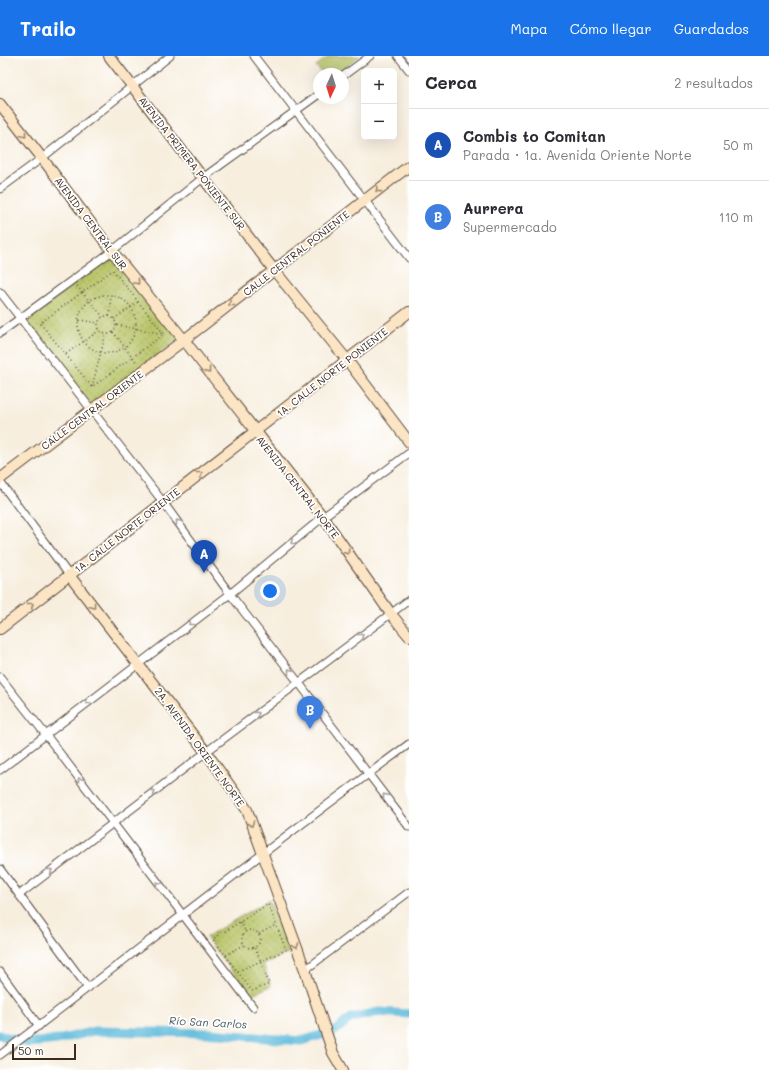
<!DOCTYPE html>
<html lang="es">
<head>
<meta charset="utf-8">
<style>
	:root { --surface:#fff; --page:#f2f2f3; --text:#2b2b33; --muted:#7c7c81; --line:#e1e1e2; --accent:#1a73e8 }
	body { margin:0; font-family:Mali,sans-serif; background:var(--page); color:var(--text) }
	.controls { position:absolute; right:12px; top:12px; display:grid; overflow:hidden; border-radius:6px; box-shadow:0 4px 16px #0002 }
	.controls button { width:36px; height:36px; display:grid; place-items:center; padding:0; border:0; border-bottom:1px solid var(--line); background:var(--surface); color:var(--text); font:20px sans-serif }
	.compass { position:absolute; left:313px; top:12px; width:36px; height:36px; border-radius:50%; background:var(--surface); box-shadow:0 4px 16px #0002; rotate:184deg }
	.scale { position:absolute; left:12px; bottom:10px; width:64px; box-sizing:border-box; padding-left:4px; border:2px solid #3b2a1e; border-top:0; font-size:11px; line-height:14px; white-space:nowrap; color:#3b2a1e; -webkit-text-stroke:3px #fff; paint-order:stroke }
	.you { position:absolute; left:270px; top:535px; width:14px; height:14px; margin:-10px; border:3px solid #fff; border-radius:50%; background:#1a73e8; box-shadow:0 0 0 6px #1a73e833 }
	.badge { display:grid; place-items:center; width:26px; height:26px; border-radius:50%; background:var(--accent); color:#fff; font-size:13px; font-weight:700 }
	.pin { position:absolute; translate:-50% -33px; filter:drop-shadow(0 1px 2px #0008) }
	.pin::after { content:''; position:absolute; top:21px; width:14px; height:12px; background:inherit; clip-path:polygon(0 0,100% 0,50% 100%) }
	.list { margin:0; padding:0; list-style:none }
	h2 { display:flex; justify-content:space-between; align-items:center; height:52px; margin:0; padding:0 16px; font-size:17px }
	h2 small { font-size:13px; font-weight:400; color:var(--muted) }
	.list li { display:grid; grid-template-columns:26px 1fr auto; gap:12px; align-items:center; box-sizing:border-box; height:72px; padding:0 16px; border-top:1px solid var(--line) }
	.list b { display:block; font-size:15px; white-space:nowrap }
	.list p { margin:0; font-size:13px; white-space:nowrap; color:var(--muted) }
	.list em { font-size:13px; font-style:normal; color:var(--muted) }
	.map { position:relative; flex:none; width:409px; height:1014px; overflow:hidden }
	header { display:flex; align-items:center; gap:24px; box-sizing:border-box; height:56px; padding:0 20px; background:var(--accent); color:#fff }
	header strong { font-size:19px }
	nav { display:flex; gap:22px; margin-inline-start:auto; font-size:14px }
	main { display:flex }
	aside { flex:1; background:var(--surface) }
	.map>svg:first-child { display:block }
	.green { fill:#b8c466; stroke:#7a7742 }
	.park { fill:url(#park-dots); stroke:#7a7742 }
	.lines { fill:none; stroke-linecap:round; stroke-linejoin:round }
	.canal { stroke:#5dbadb; stroke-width:9 }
	.street-casing { stroke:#57473b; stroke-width:9 }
	.secondary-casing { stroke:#57473b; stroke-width:12 }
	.path { stroke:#57473b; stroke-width:1.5; stroke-dasharray:1 3; stroke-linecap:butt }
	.street { stroke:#fff; stroke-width:7 }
	.secondary { stroke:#fce5c4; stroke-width:10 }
	.oneway { stroke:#9c8871 }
	.oneway2 { stroke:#a79f9a }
	.labels { text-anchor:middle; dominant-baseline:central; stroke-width:3.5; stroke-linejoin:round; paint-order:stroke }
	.street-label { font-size:10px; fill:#3b2a1e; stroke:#fff }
	.water-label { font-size:11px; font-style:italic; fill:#475c60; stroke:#fff }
</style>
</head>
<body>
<header>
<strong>Trailo</strong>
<nav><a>Mapa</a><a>Cómo llegar</a><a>Guardados</a></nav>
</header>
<main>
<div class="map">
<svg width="409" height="1014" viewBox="0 0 409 1014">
	<defs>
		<pattern id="park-dots" width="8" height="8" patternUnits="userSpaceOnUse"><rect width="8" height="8" fill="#b8c466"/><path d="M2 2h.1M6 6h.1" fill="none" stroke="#979f53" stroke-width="1.8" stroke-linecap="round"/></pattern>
	</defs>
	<rect width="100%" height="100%" fill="#fff"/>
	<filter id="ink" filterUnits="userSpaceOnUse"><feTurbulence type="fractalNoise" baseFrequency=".025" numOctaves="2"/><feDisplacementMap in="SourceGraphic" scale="8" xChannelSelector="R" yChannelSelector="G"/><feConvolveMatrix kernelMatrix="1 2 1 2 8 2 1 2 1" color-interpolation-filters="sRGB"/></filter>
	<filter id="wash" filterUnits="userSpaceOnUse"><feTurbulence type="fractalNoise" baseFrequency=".012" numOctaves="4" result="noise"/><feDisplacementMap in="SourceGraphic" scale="16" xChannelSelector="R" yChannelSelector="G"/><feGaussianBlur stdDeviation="0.9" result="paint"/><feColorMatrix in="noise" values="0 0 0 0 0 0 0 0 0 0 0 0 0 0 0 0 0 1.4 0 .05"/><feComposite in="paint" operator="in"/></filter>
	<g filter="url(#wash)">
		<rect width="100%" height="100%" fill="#f7eede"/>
		<polygon class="green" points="330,0 360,0 337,18 323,18 316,10"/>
		<g class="park">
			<polygon points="111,199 180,282 92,349 26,265"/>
			<polygon points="269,844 290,896 263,908 271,930 250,939 206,881"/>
		</g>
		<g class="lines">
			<polyline class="canal" points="0,979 28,987 58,984 94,975 209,977 301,985 335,975 351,962 379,956 409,958"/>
		</g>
	</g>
	<g filter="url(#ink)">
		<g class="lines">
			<g class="street-casing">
				<g id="street">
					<polyline points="254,0 409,202"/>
					<polyline points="398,0 409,14"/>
					<polyline points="343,20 370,0"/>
					<polyline points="0,133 42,102 170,0"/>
					<polyline points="0,236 163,446 230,538 299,627 409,771"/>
					<polyline points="0,277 112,195 204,121 319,38"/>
					<polyline points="0,426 69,519"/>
					<polyline points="0,621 46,679 253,951"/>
					<polyline points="0,714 230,538 323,461 409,397"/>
					<polyline points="0,813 88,932"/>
					<polyline points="19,839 206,696 409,544"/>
					<polyline points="305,914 409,836"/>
					<polyline points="0,916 39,970"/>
					<path d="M 0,999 C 137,895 271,789 409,688"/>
				</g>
			</g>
			<g class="secondary-casing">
				<g id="secondary">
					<polyline points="109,0 274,214 347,304 409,386"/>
					<polyline points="0,48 42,102 112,195 184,284 323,461 391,558 409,580"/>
					<polyline points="0,423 184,284 409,110"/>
					<polyline points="69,519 206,696 247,754 305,914 333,997 343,1014"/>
					<polyline points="0,573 409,256"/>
				</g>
			</g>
			<g class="path">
				<polygon points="113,214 164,278 92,331 40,267"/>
				<polyline points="77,230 103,261"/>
				<circle cx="107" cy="268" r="29"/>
				<polyline points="109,260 111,240"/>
				<circle cx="107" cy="269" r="9"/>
				<polyline points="114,263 138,246"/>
				<polyline points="79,264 99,267"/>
				<polyline points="117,269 164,278"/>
				<polyline points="113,276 137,307"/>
				<polyline points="66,298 100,274"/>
				<polyline points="92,331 106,277"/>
				<polyline points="240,866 246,876"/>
				<circle cx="251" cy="883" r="9"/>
				<polyline points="259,878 276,869"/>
				<polyline points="226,899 244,889"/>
				<polyline points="238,915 286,894 268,848 213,883 252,935 269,928 261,905 254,891"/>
			</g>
			<use href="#street" class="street"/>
			<use href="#secondary" class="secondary"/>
		</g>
		<defs><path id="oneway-chevron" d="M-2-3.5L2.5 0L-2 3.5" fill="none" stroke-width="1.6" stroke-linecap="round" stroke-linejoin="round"/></defs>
		<g class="oneway">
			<use href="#oneway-chevron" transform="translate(24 79) rotate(52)"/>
			<use href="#oneway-chevron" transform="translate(378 134) rotate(143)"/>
			<use href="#oneway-chevron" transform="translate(137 226) rotate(50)"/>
			<use href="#oneway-chevron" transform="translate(231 248) rotate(142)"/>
			<use href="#oneway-chevron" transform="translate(208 315) rotate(52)"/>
			<use href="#oneway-chevron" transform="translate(200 418) rotate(-38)"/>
			<use href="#oneway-chevron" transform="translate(347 496) rotate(55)"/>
			<use href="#oneway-chevron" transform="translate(31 549) rotate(-38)"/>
			<use href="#oneway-chevron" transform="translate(93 550) rotate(52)"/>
			<use href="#oneway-chevron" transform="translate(251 768) rotate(71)"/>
			<use href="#oneway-chevron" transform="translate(296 890) rotate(70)"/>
		</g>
		<g class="oneway2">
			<use href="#oneway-chevron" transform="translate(178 466) rotate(-126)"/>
			<use href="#oneway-chevron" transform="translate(293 486) rotate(141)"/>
			<use href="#oneway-chevron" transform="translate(191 567) rotate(143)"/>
			<use href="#oneway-chevron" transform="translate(361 580) rotate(-37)"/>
			<use href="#oneway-chevron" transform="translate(290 615) rotate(-128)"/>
			<use href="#oneway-chevron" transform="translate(88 646) rotate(142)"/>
			<use href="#oneway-chevron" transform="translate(257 658) rotate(-37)"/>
			<use href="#oneway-chevron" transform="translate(80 724) rotate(-127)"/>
			<use href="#oneway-chevron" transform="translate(153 736) rotate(-37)"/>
			<use href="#oneway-chevron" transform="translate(385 740) rotate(-127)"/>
			<use href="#oneway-chevron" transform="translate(50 815) rotate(-37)"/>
			<use href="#oneway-chevron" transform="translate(158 828) rotate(-127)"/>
		</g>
	</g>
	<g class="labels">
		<g class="street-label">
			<text transform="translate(192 107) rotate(52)">AVENIDA PRIMERA PONIENTE SUR</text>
			<text transform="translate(91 167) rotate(53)">AVENIDA CENTRAL SUR</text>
			<text transform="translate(296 197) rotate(-38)">CALLE CENTRAL PONIENTE</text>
			<text transform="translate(332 316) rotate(-38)">1A. CALLE NORTE PONIENTE</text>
			<text transform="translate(92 354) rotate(-37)">CALLE CENTRAL ORIENTE</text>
			<text transform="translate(298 431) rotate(52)">AVENIDA CENTRAL NORTE</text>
			<text transform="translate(127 474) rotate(-38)">1A. CALLE NORTE ORIENTE</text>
			<text transform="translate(200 691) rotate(54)">2A. AVENIDA ORIENTE NORTE</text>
		</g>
		<g class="water-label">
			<text transform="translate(208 966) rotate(3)">Río San Carlos</text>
		</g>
	</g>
</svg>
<div class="controls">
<button>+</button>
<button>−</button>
</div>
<svg class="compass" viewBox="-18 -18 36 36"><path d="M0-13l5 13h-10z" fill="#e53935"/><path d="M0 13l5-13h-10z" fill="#7c7c81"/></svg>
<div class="scale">50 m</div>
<div class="you"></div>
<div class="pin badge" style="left:204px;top:517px;background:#1a4fb4">A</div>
<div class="pin badge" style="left:310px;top:673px;background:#3f7fe0">B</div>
</div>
<aside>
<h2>Cerca<small>2 resultados</small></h2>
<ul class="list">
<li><span class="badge" style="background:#1a4fb4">A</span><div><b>Combis to Comitan</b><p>Parada · 1a. Avenida Oriente Norte</p></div><em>50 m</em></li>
<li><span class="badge" style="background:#3f7fe0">B</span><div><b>Aurrera</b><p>Supermercado</p></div><em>110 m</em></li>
</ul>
</aside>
</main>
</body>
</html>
